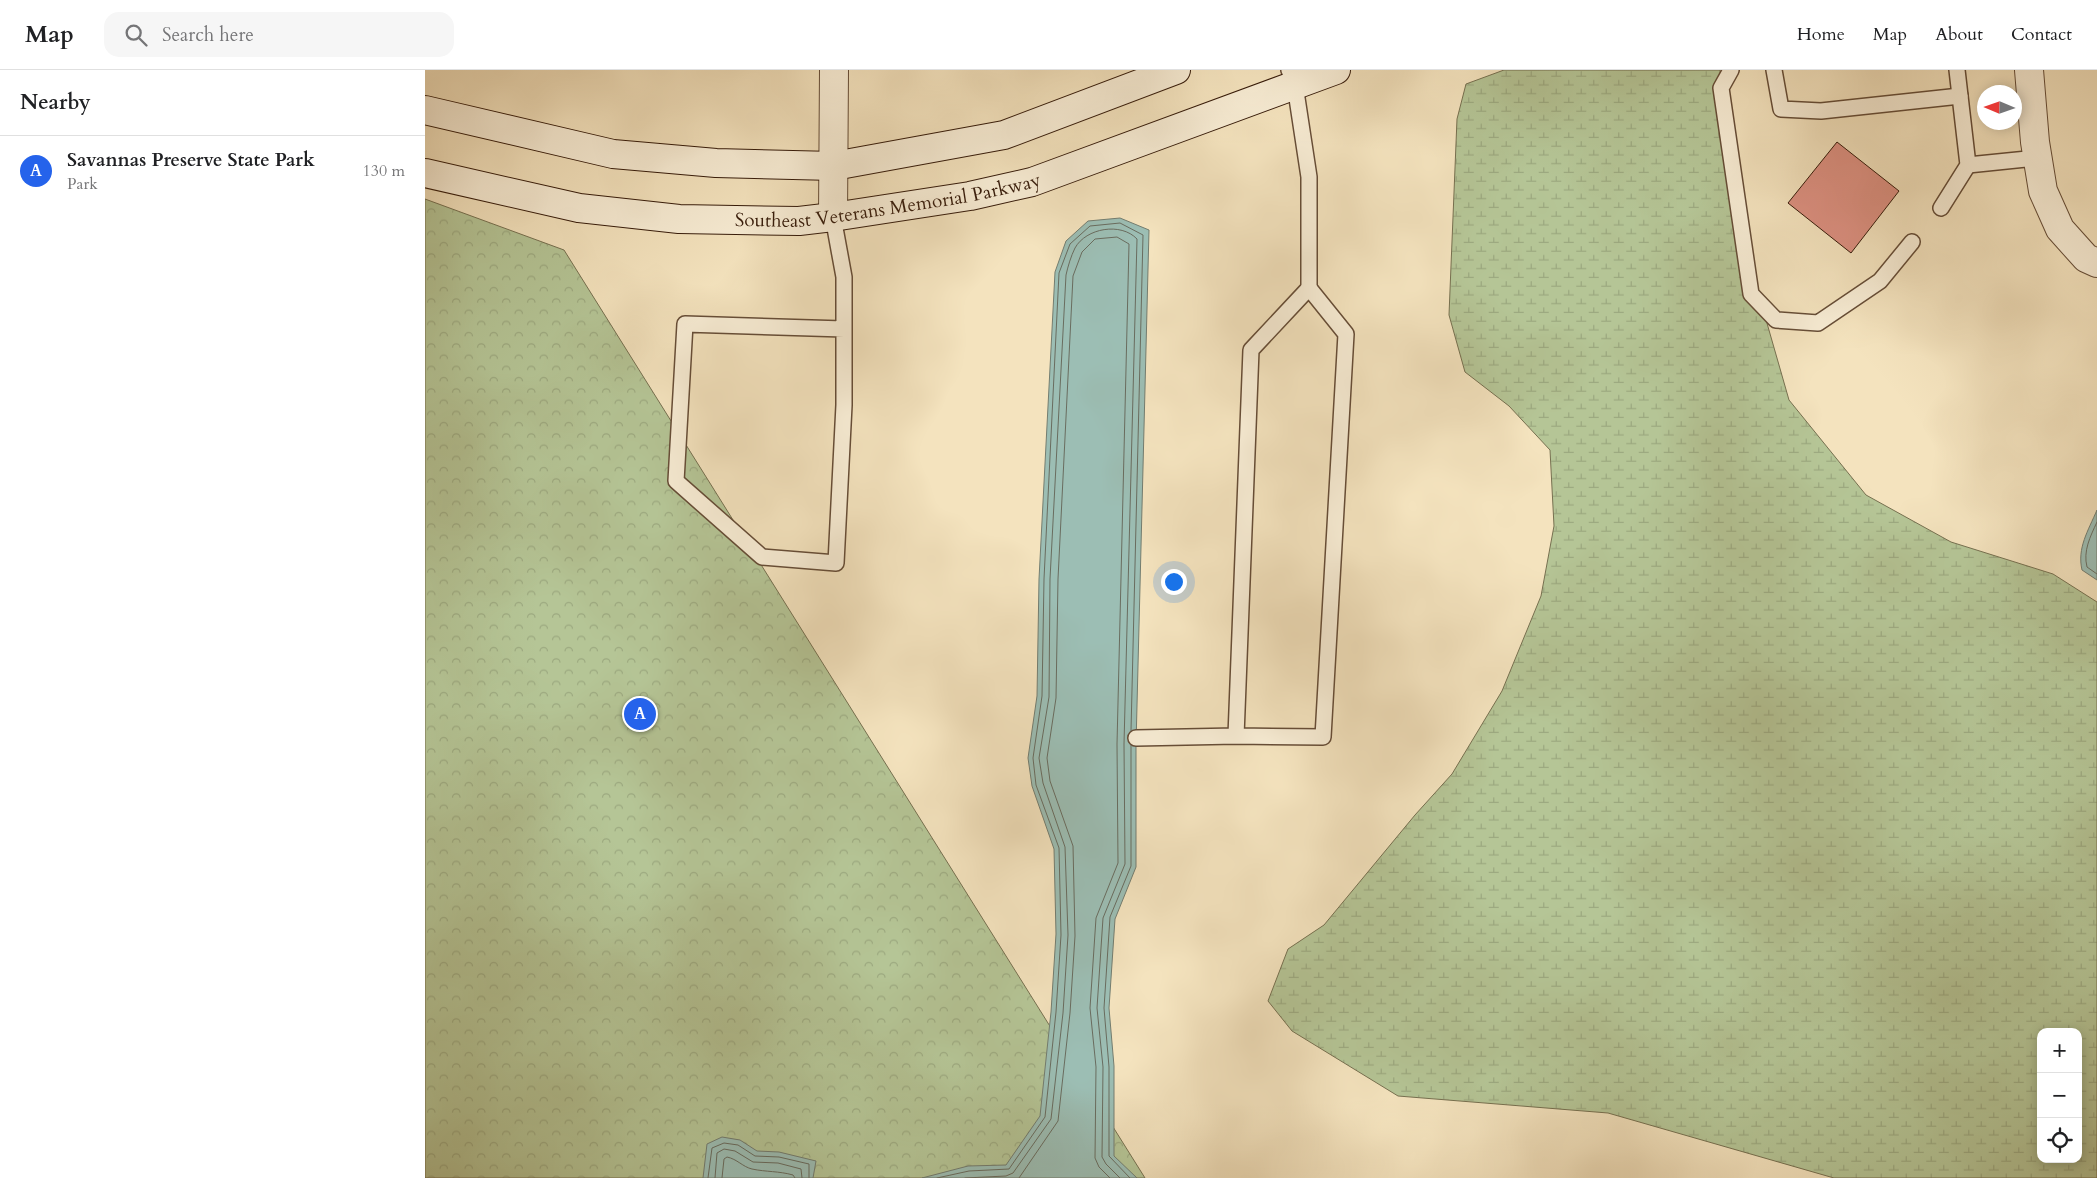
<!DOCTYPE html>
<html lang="en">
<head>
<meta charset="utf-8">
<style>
	:root { --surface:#fff; --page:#f6f6f6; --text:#202124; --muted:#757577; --line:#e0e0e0; --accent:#2563eb }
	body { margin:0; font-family:Cardo,serif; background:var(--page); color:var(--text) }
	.controls { position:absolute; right:15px; bottom:15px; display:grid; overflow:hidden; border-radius:10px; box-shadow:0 2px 12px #0003 }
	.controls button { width:45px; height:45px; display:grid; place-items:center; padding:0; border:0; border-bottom:1px solid var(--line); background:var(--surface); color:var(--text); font:25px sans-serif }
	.compass { position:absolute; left:1552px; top:15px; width:45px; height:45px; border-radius:50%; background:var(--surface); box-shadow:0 2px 12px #0003; rotate:272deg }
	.you { position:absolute; left:748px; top:511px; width:18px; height:18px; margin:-12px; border:4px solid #fff; border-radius:50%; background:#1a73e8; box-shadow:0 0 0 8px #1a73e833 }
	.badge { display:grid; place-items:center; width:32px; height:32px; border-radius:50%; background:var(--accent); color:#fff; font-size:16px; font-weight:700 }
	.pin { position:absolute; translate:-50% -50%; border:2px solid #fff; box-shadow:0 1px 5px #0006 }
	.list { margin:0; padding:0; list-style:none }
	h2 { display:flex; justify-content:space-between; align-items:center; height:65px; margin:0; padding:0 20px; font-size:21px }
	h2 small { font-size:16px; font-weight:400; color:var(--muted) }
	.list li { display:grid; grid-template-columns:32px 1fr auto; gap:15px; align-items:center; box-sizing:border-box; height:70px; padding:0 20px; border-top:1px solid var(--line) }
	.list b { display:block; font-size:19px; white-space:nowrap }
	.list p { margin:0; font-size:16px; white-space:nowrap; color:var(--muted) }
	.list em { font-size:16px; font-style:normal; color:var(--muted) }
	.icon { flex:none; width:28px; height:28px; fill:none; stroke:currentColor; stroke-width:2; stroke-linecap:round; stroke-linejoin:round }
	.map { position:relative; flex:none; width:1672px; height:1108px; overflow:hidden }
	header { display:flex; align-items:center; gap:30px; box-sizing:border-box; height:70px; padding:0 25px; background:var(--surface); border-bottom:1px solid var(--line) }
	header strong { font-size:24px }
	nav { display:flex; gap:28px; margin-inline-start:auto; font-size:18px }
	.search { width:350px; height:45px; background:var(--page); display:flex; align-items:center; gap:12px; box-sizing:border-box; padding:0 18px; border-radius:15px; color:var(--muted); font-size:19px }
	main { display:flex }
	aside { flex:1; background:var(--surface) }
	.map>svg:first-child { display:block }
	.wetland { fill:url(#wetland-marsh); stroke:#767050; fill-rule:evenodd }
	.park { fill:url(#park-crowns); stroke:#767050 }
	.water { fill:#9cbeb4; stroke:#737d70 }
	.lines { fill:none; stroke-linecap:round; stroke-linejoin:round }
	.shore { stroke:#696c5f; stroke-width:1 }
	.building { fill:#dc9081; stroke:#361b0a }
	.service-casing { stroke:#664d37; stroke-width:18 }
	.minor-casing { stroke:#664d37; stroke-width:30 }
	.secondary-casing { stroke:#361b0a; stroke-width:30 }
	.service { stroke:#f8edd5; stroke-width:15 }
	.minor { stroke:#f8edd5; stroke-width:28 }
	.secondary { stroke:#f8edd5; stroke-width:28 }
	.labels { text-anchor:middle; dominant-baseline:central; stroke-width:4; stroke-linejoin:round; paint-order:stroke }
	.street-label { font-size:19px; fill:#361b0a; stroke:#f8edd5 }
</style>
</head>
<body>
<header>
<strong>Map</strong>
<div class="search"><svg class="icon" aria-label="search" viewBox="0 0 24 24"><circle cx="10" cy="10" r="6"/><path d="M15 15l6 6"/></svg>Search here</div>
<nav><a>Home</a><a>Map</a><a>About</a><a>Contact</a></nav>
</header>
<main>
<aside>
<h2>Nearby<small></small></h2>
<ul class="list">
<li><span class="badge">A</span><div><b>Savannas Preserve State Park</b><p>Park</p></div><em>130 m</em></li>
</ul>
</aside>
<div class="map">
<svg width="1672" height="1108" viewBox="0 0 1672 1108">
	<defs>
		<pattern id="wetland-marsh" width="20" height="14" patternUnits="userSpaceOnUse" patternTransform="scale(1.25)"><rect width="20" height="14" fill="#b5c596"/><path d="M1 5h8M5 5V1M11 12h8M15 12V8" fill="none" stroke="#9ca980"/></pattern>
		<pattern id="park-crowns" width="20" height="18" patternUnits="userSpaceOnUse" patternTransform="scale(1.25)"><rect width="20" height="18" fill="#b5c596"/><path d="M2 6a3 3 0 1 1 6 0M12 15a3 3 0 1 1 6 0" fill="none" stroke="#9ca980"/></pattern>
	</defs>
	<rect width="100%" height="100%" fill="#f4e3be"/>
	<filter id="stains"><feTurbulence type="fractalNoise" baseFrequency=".004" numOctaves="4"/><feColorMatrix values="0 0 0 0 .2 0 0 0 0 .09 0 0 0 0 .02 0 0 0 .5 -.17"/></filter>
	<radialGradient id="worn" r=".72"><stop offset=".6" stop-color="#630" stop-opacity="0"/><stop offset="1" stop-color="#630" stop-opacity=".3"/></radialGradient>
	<path class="wetland" d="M 1079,0 L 1295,0 L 1299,56 L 1317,166 L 1364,330 L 1441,425 L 1526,472 L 1628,504 L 1672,532 L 1672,1108 L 1409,1108 L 1183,1043 L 973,1026 L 867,961 L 843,931 L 863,879 L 899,855 L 990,745 L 1027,704 L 1077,621 L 1116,526 L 1129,456 L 1125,380 L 1084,336 L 1040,302 L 1024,245 L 1032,49 L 1041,14 ZM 1616,962 L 1653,962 L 1653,1089 L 1616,1089 Z"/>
	<polygon class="park" points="0,129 139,180 720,1108 0,1108"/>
	<g class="water">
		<polygon points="695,148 724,160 711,675 711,797 690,849 684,938 689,996 689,1086 712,1108 497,1108 543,1096 581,1095 615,1046 626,942 631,864 629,779 607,716 603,688 612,626 614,509 630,202 641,171 663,151"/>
		<path d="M 1672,440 L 1672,510 L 1657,500 C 1652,478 1663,461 1672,440 Z"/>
		<polygon points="297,1067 315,1070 332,1081 354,1082 391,1091 388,1108 278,1108 282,1074"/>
	</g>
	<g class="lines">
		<g class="shore">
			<path d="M 1672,452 C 1665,467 1658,481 1662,497 L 1672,504"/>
			<polyline points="283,1108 287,1078 299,1073 313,1075 330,1086 354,1087 384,1094 384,1108"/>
			<polyline points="290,1108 292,1083 299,1079 310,1081 328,1092 353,1093 376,1099 377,1108"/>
			<path d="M 297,1108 L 299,1089 L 302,1087 C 312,1089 318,1097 327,1099 C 341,1102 354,1101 368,1105 L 370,1108"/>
			<polyline points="512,1108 544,1101 584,1099 620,1047 631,942 636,865 634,778 611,715 608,688 617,626 619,509 634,203 645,174 665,156 695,153 718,165 706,661"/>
			<path d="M 540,1108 L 581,1106 L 588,1103 L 626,1049 L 638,943 L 643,865 L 640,777 L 618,713 L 614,688 L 624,627 L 625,509 L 641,205 C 643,196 646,186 650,178 C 661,158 696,152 712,169 L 699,674 L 700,794 L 678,848 L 672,938 L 678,997 L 677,1087 L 681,1094 L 695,1108"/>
			<polyline points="594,1108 633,1051 645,943 650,866 648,776 625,711 622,688 631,628 633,509 648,206 657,182 670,169 692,167 704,174 692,674 693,793 671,848 665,938 671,997 670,1088 674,1097 685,1108"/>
			<polyline points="705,1108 684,1086 684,997 679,938 685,847 706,796 706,675"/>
		</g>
	</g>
	<polygon class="building" points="1412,72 1474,121 1426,183 1363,133"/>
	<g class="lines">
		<g class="service-casing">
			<g id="service">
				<polyline points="864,0 870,15 884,107 884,218"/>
				<polyline points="1306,0 1296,18 1326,224 1351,250 1393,253 1455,211 1487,172"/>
				<polyline points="1349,0 1356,39 1396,41 1535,26"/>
				<polyline points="1543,95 1612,88"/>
				<polyline points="1516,138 1543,95 1532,0"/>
				<polyline points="408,147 419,207 419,335 411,493 337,487 251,411 260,254 419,259"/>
				<polyline points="711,668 811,666 898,667 921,264 884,218 826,280 811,666"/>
			</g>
		</g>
		<g class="minor-casing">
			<g id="minor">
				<polyline points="1604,0 1610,72 1618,121 1635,159 1661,188 1672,193"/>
				<polyline points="408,147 409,0"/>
			</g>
		</g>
		<g class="secondary-casing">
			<g id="secondary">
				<polyline points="0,40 188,84 291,93 409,96 579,65 751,0"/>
				<path id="s1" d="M 0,103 L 154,138 L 254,149 L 374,151 L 408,147 L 545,126 L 607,112 L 911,0"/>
			</g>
		</g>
		<use href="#service" class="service"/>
		<use href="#minor" class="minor"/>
		<use href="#secondary" class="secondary"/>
	</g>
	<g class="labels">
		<g class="street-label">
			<text stroke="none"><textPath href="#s1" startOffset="469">Southeast Veterans Memorial Parkway</textPath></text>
		</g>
	</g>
	<rect width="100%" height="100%" filter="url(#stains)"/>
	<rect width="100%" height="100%" fill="url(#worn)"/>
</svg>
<div class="controls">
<button>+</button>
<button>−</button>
<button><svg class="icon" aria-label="locate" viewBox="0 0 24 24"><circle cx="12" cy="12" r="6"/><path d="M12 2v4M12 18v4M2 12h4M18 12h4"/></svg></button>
</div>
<svg class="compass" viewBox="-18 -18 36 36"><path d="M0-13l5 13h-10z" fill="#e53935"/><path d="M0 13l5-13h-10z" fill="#757577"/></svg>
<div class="you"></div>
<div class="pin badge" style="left:215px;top:644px">A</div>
</div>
</main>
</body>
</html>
